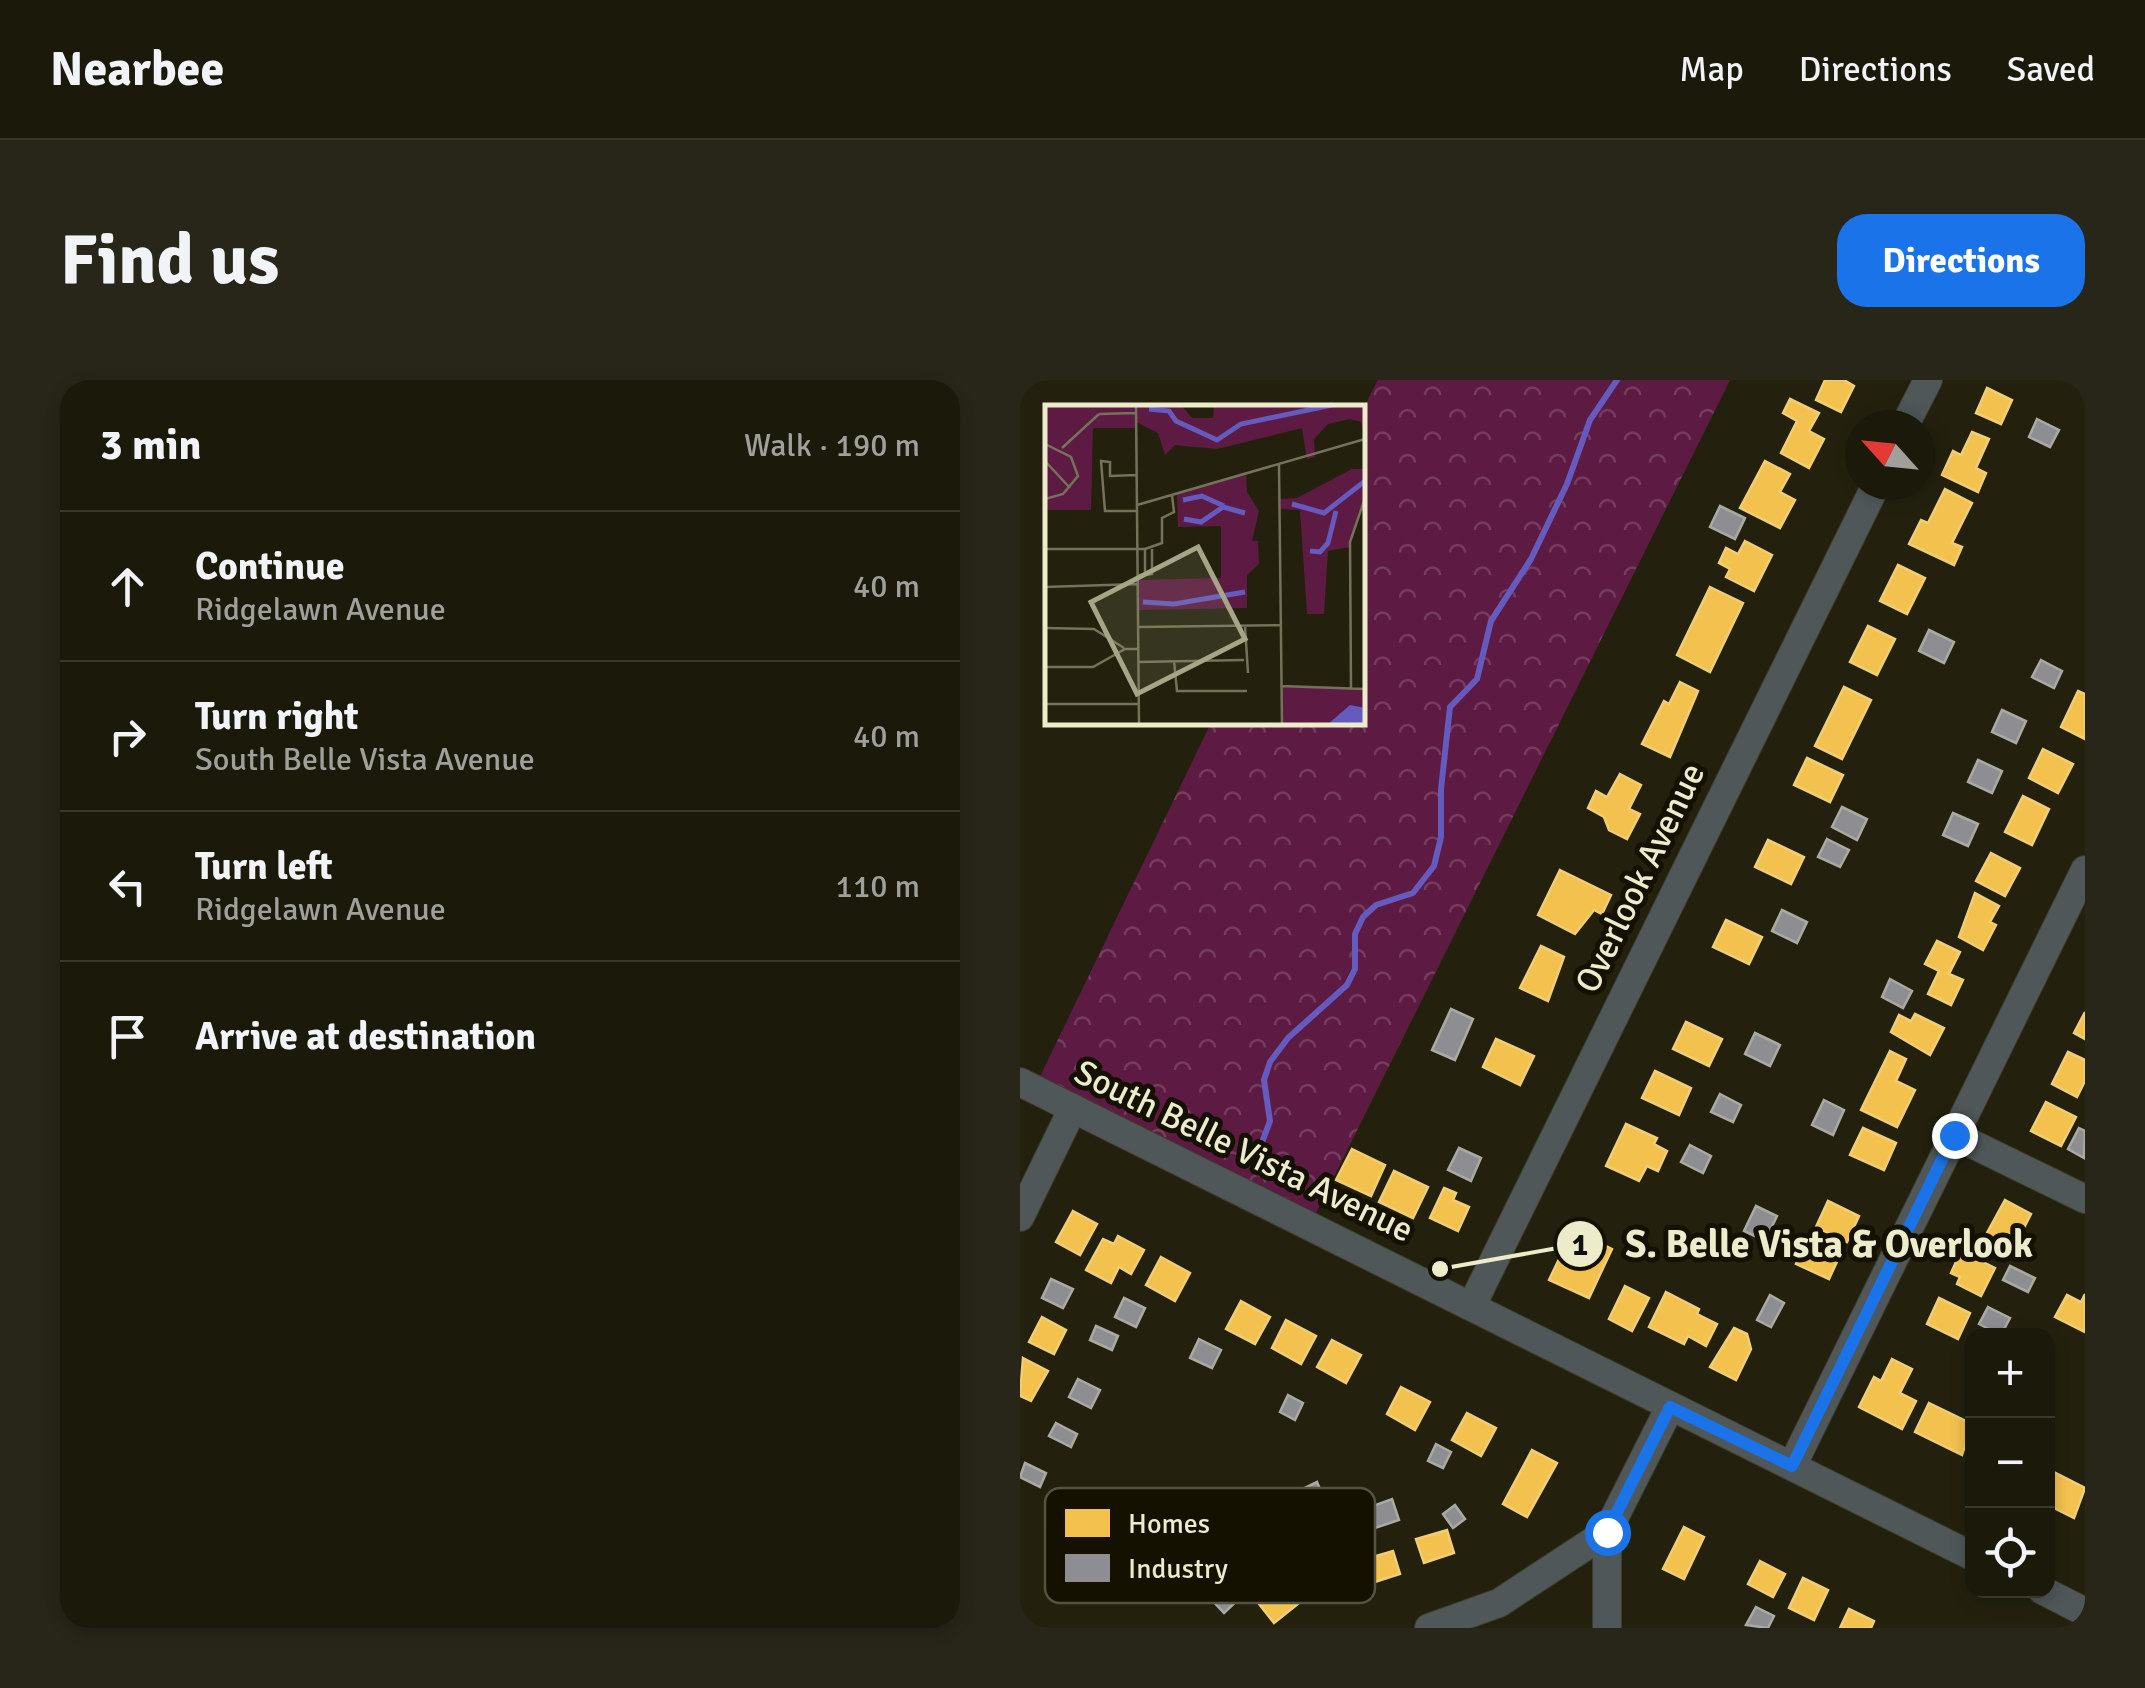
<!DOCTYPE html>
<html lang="en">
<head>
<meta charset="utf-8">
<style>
	:root { --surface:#1a190a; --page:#272618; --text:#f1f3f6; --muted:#9fa09c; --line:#38382b; --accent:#1a73e8 }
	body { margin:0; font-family:Signika,sans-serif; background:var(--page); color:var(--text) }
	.controls { position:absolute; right:30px; bottom:30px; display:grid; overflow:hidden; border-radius:20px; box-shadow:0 5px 15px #0003 }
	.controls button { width:90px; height:90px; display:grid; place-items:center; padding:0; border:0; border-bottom:2px solid var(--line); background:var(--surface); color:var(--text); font:50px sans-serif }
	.compass { position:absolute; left:825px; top:30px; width:90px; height:90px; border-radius:50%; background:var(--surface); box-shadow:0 5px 15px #0003; rotate:297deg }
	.stop { position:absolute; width:30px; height:30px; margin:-22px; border:8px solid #1a73e8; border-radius:50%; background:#fff }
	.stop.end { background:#1a73e8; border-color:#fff; box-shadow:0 2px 10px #0008 }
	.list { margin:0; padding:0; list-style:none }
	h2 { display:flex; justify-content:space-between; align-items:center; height:130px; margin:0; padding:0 40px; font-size:42px }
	h2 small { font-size:32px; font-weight:400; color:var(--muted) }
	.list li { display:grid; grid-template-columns:65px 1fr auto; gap:30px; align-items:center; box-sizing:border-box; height:150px; padding:0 40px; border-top:2px solid var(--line) }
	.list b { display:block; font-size:38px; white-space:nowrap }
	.list p { margin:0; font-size:32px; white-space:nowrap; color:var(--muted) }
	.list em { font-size:32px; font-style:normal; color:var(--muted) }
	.icon { flex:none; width:55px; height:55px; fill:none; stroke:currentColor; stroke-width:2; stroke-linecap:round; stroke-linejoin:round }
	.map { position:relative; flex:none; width:1065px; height:1248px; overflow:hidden; border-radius:30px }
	header { display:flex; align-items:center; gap:60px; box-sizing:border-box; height:140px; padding:0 50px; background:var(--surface); border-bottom:2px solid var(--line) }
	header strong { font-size:48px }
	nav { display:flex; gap:55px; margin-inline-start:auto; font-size:35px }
	.intro { display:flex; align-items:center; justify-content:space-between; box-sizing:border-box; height:240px; padding:0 60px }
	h1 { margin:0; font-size:70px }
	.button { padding:25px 45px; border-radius:30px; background:var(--accent); color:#fff; font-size:35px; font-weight:700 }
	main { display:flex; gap:60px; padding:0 60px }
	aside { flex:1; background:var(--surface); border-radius:30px; box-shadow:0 5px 15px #0003 }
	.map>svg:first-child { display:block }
	.forest { fill:url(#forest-crowns) }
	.homes { fill:#f2c14e; stroke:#f0ce73; stroke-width:2.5 }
	.industry { fill:#8d8d92; stroke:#aaaaa3; stroke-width:2.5 }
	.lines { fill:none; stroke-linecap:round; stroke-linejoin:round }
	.stream { stroke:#655abd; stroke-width:6 }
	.minor-casing { stroke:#3e3c2a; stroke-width:30 }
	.minor { stroke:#4f5758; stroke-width:28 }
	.route { stroke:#1a73e8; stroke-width:12 }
	.labels { text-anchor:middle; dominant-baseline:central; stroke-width:10; stroke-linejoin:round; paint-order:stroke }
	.street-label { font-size:35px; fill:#edecca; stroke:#141100 }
	.inset-river { fill:none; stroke:#655abd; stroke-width:5 }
	.inset-road { fill:none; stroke:#747259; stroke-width:2.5 }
	.view { fill:#a6a588; fill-opacity:0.15; stroke:#a6a588; stroke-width:5 }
	.inset-edge { fill:none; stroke:#edecca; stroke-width:5 }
	.key { fill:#141100; stroke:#55533d; stroke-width:2.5 }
	.key-label { font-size:28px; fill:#edecca }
	.leader { fill:none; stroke:#edecca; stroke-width:4 }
	.callout-dot { fill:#edecca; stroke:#141100; stroke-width:4 }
	.mark-label { font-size:30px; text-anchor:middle; font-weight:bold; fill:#111 }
	.callout-label { font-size:38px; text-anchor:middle; font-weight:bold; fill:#edecca; stroke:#141100; stroke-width:10; stroke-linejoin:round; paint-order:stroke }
</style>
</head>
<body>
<header>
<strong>Nearbee</strong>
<nav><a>Map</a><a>Directions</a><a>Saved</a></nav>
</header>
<div class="intro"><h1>Find us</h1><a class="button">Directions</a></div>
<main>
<aside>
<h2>3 min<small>Walk · 190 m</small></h2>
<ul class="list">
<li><svg class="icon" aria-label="ahead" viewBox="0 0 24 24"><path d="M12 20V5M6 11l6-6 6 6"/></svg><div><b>Continue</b><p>Ridgelawn Avenue</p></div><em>40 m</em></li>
<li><svg class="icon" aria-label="right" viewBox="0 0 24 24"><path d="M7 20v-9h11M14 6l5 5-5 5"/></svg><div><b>Turn right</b><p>South Belle Vista Avenue</p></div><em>40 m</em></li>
<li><svg class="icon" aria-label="left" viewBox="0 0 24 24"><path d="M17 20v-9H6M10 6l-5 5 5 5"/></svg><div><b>Turn left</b><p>Ridgelawn Avenue</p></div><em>110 m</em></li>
<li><svg class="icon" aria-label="arrive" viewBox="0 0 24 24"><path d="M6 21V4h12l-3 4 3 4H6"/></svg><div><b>Arrive at destination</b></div></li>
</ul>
</aside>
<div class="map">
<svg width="1065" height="1248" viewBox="0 0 1065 1248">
	<defs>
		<pattern id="forest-crowns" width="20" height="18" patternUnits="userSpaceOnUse" patternTransform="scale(2.5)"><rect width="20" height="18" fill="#5d1b44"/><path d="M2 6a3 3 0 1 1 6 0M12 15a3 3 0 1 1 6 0" fill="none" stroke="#753c5e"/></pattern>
	</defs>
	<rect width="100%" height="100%" fill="#23210e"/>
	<polygon class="forest" points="358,0 710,0 290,845 14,709 191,343 342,342 342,31"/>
	<g class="homes">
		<polygon points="805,0 824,0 834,6 821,32 796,20"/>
		<polygon points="967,8 992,20 981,44 956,33"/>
		<polygon points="770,19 799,33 789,51 804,59 789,88 761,73 777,41 763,33"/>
		<polygon points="952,52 969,59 956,88 966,93 958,112 922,95 933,71 941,75"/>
		<polygon points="745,81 770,94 760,112 775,120 760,148 720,128"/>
		<polygon points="925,109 952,123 932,163 942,167 934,185 889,164 901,140 908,143"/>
		<polygon points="725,161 752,175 734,211 706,197 710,189 699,183 706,168 718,174"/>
		<polygon points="878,185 905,198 887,234 860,221"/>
		<polygon points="690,207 723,223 690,292 657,275"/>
		<polygon points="848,246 875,259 857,295 830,282"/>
		<polygon points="660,302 678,311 650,377 622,364 644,321 649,324"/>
		<polygon points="824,307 851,320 822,379 795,366"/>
		<polygon points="1058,311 1065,314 1065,359 1041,347"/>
		<polygon points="1023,369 1053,384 1038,413 1009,398"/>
		<polygon points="787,378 823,395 810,422 774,405"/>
		<polygon points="600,394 621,405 609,429 620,434 607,459 589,450 584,437 568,428 576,411 587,417"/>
		<polygon points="1003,416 1029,429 1012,465 985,452"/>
		<polygon points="748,460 784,477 771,504 735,487"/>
		<polygon points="971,473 1000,488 985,516 956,501"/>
		<polygon points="540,490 591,515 582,534 574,530 555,554 518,535"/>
		<polygon points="955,513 979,526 970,542 976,545 963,570 939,557"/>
		<polygon points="706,540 742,557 729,584 693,567"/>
		<polygon points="917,561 940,572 929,594 943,600 931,625 908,614 919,591 905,584"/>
		<polygon points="521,566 544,577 528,621 500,608"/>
		<polygon points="1065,632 1065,659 1054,653"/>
		<polygon points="895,634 924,648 910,675 871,652 879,635 891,641"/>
		<polygon points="666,642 702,659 689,686 653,669"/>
		<polygon points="476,659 514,676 500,705 463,687"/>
		<polygon points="870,671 886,679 876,701 895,710 877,747 841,730"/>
		<polygon points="1048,672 1065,680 1065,701 1057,717 1032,704"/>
		<polygon points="635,691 671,708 659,735 622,718"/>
		<polygon points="1026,722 1056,737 1041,766 1011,751"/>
		<polygon points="606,744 637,758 634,764 647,771 638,791 627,786 619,801 586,786"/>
		<polygon points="843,748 876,763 864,790 830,775"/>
		<polygon points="332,769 365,785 351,816 316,800"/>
		<polygon points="374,791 408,807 393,838 359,822"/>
		<polygon points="424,808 436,813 433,820 449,827 438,851 410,838"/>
		<polygon points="985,820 1011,834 989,877 962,862"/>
		<polygon points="808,821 839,836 827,862 796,847"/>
		<polygon points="53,831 77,844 60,875 36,862"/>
		<polygon points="98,856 124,870 111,894 99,887 91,903 66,890 83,859 94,864"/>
		<polygon points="566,856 592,869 569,918 529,900 542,873 555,879"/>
		<polygon points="788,858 821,873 809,899 776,884"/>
		<polygon points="941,871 975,888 961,916 937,904 940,897 931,893"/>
		<polygon points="141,877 170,893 155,921 126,905"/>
		<polygon points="605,906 629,918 612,951 589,939"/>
		<polygon points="646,912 679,929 677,934 697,944 686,966 668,956 664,964 629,947"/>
		<polygon points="1065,914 1065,952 1035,937 1047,915 1061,922"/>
		<polygon points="919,918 950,933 938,959 907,944"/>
		<polygon points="221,921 250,937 235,964 206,949"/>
		<polygon points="22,937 46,950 34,974 9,962"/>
		<polygon points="266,940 296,956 281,984 252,968"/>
		<polygon points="714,948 727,954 731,969 716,1000 690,987"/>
		<polygon points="312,960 341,975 326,1003 297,987"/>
		<polygon points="3,978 28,991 11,1021 0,1016"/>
		<polygon points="872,979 892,989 880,1013 896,1021 882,1049 839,1027 854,997 861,1001"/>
		<polygon points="381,1007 410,1022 395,1050 367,1034"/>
		<polygon points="909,1023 952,1044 942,1075 895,1052"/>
		<polygon points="447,1033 476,1048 461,1076 432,1060"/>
		<polygon points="512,1070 537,1083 507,1137 483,1124"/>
		<polygon points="1028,1089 1065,1108 1054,1138 1028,1125"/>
		<polygon points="664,1147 684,1157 664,1199 643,1189"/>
		<polygon points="427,1150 434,1173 404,1183 396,1159"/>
		<polygon points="373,1171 380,1194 349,1204 342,1180"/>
		<polygon points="740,1181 765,1194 753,1217 728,1204"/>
		<polygon points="783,1198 808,1210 794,1240 769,1228"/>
		<polygon points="264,1204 279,1223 254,1243 239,1224"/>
		<polygon points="829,1229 854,1241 851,1248 820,1248"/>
	</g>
	<g class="industry">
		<polygon points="1017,39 1039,50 1030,67 1009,57"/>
		<polygon points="700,126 725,138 715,159 690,147"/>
		<polygon points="909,250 934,262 924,283 899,271"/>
		<polygon points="1021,280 1042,291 1034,308 1012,297"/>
		<polygon points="982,330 1006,341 996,363 972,352"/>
		<polygon points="958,380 982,391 972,413 948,402"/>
		<polygon points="822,427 847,439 837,460 812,447"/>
		<polygon points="933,433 958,444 948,466 923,455"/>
		<polygon points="807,459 829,470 820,487 798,477"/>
		<polygon points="762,530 787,542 777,563 752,551"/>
		<polygon points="870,599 892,611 883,628 862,617"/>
		<polygon points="431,629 453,639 435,680 412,670"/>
		<polygon points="735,653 760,665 750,686 725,674"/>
		<polygon points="700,714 721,725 713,742 691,732"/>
		<polygon points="804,720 824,730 813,755 792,745"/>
		<polygon points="1059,748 1065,751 1064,778 1048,769"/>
		<polygon points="670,765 691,776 683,793 661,782"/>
		<polygon points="439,768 461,778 451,801 428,790"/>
		<polygon points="736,826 757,836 745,861 724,851"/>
		<polygon points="990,886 1015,898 1008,912 983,900"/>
		<polygon points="31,899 53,909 43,928 22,918"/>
		<polygon points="750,915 764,923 751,947 737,940"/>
		<polygon points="104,918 125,928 116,947 95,937"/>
		<polygon points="968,927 990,938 981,955 959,944"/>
		<polygon points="76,946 98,956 92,970 70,960"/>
		<polygon points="179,959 201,970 192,988 170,978"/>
		<polygon points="58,999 80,1010 71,1028 49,1017"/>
		<polygon points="268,1015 283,1023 275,1040 260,1032"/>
		<polygon points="36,1043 57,1054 51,1067 29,1056"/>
		<polygon points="416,1064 431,1072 423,1088 408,1081"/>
		<polygon points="5,1083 26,1093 20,1107 0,1097"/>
		<polygon points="297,1102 315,1145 294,1155 276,1112"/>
		<polygon points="372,1119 379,1140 346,1151 339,1131"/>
		<polygon points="435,1125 445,1139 433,1148 423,1134"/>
		<polygon points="188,1182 221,1217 204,1233 190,1218 196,1212 177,1193"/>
		<polygon points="736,1227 754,1236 748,1248 726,1245"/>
	</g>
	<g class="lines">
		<polyline class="stream" points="241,765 250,741 244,700 250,682 268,658 327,605 335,589 335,554 343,537 356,525 393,513 414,486 421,457 421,409 430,327 457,299 471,241 511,179 547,104 570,40 597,0"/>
		<g class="minor-casing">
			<g id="minor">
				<polyline points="885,45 908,0"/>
				<polyline points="0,702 952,1176"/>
				<polyline points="934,755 1065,819"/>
				<polyline points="0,837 53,728"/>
				<polyline points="452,925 856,105"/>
				<polyline points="772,1086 1065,490"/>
				<polyline points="1022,1210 1065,1232"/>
				<polyline points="409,1248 479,1223 587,1152"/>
				<polyline points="587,1248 587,1152 650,1027"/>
			</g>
		</g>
		<use href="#minor" class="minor"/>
	</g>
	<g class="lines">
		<polyline class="route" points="587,1152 650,1027 772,1086 934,755"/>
	</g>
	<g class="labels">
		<g class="street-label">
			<text transform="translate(620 498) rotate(-64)">Overlook Avenue</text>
			<text transform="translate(224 771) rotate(26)">South Belle Vista Avenue</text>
		</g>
	</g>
	<g transform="translate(25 25)">
		<rect width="320" height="320" fill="#23210e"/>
		<path d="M 236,281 L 320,284 L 320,320 L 237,320 Z" fill="#5d1b44"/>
		<path d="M 91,0 L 136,0 L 147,13 L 168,13 L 169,0 L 320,0 L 320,34 L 316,17 L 305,14 L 283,19 L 269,34 L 270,52 L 262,54 L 257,23 L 172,44 L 130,40 L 120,50 L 113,28 L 91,17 ZM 307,64 L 320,64 L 320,107 L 314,105 L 305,142 L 283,146 L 279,209 L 262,209 L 255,105 L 235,104 L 235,94 L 252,93 ZM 201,67 L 202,87 L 214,106 L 207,136 L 213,136 L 214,159 L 202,170 L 202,203 L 93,205 L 93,175 L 176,173 L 176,121 L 133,122 L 132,88 ZM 276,281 L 320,284 L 320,303 L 295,303 L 282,320 L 252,320 L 275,293 Z" fill="#5d1b44"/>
		<path d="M 0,0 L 91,0 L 91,23 L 48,23 L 46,105 L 0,105 Z" fill="#5d1b44"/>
		<path d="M 305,300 L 320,303 L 320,320 L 282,320 Z" fill="#655abd"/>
		<path class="inset-river" d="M 104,4 L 124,6 L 131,16 L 172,35 L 196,19 L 287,0M 138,95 L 157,91 L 179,101M 247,99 L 279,108 L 320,76M 139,114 L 156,117 L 178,102 L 200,108M 265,146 L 275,147 L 283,138 L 291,106M 98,197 L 129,199 L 200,187"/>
		<path class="inset-road" d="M 91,0 L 94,320M 54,9 L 91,8M 0,39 L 26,52 L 33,71 L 18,89 L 0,94M 17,43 L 54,9M 0,56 L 25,83M 234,59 L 237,320M 92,70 L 65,71 L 65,57 L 56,56 L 60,106 L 92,106M 92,100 L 320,34M 0,144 L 100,144 L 100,170 L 93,170M 100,144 L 117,138 L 117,113 L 129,107 L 127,90M 100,170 L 107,169 L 107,144M 0,182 L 93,179M 200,221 L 203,268M 93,222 L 236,220M 0,223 L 49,224 L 79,243M 129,256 L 132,286 L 202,286M 93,257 L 199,255M 0,262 L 48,262 L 80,244 L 93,244M 236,281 L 320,284M 306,283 L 305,137 L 320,93M 0,299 L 94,299"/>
		<path class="view" d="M 153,142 L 200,234 L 92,289 L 46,197 Z"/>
		<rect width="320" height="320" class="inset-edge"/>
	</g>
	<rect x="25" y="1108" width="330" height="115" rx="15" class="key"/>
	<rect x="45" y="1129" width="45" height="28" fill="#f2c14e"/>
	<rect x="45" y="1174" width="45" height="28" fill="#8d8d92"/>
	<g class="key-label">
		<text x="108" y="1153">Homes</text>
		<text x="108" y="1198">Industry</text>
	</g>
	<path class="leader" d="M420 889L560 864"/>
	<g class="callout-dot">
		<circle cx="420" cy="889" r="10"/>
		<circle cx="560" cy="864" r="25"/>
	</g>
	<g class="mark-label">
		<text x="560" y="875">1</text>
	</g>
	<g class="callout-label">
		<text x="809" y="877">S. Belle Vista &amp; Overlook</text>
	</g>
</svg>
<div class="controls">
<button>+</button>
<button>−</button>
<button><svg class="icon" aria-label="locate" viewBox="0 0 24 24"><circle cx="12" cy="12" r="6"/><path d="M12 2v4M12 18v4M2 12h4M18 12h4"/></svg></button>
</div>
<svg class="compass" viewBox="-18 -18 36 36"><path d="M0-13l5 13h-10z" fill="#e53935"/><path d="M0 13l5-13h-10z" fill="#9fa09c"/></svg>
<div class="stop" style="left:587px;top:1152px"></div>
<div class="stop end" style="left:934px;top:755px"></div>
</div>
</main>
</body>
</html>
